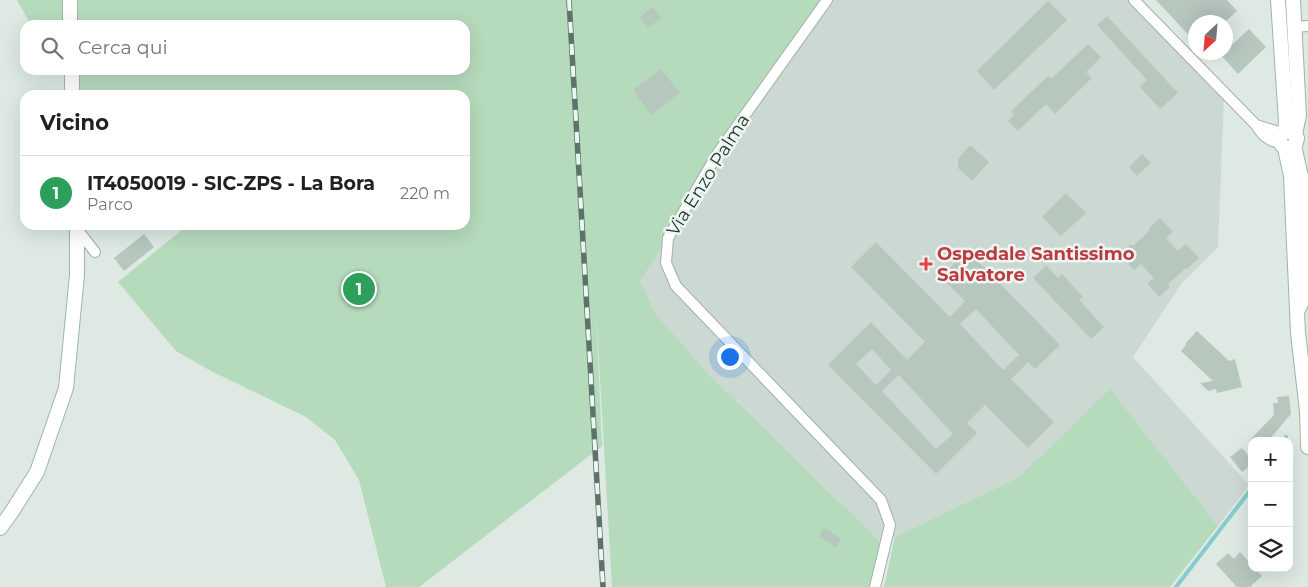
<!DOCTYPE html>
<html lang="it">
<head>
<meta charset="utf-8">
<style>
	:root { --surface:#fff; --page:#f2f2f2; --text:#202124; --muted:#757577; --line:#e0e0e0; --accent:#ef6b56 }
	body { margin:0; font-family:Montserrat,sans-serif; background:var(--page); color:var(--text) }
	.controls { position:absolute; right:15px; bottom:15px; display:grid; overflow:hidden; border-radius:10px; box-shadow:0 5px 20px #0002 }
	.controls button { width:45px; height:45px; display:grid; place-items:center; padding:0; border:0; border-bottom:1px solid var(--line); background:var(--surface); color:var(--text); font:25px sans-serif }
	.compass { position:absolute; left:1188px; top:15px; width:45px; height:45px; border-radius:50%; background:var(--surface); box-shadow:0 5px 20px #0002; rotate:206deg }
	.you { position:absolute; left:729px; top:356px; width:18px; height:18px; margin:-12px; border:4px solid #fff; border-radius:50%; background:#1a73e8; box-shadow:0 0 0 8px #1a73e833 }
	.badge { display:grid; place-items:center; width:32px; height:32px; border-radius:50%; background:var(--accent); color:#fff; font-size:16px; font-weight:700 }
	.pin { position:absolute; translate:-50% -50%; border:2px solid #fff; box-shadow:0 1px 5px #0006 }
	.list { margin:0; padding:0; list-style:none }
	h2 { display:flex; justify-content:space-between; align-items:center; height:65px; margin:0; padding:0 20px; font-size:21px }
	h2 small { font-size:16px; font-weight:400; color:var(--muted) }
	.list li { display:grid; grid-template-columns:32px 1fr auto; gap:15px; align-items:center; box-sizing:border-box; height:75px; padding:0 20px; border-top:1px solid var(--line) }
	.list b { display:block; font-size:19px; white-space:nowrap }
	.list p { margin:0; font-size:16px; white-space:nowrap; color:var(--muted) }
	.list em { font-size:16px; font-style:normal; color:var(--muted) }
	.icon { flex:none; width:28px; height:28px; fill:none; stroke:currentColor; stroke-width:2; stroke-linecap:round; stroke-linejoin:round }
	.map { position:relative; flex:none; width:1308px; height:587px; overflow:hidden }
	.search { position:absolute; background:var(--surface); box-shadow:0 5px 20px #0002; left:20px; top:20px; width:450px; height:55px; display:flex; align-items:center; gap:12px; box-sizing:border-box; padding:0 18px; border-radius:15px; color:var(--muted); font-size:19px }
	.panel { position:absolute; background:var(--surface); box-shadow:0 5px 20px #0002; left:20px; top:90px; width:450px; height:140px; border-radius:15px }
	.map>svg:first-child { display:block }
	.built { fill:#ccd9d2 }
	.green { fill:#b6dabc }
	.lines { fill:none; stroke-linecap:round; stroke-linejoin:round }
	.stream { stroke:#86cbce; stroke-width:4 }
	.building { fill:#b6c7be; fill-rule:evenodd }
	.minor-casing { stroke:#a1b0a9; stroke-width:12 }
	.secondary-casing { stroke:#9db5a9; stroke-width:16 }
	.minor { stroke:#fff; stroke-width:10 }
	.secondary { stroke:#fff; stroke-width:14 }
	.rail-casing { stroke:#5a746a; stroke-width:5.5 }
	.rail { stroke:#eef6f1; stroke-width:4; stroke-dasharray:11; stroke-linecap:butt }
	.health-dot { fill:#e0444e; stroke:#eef6f1; stroke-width:2 }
	.labels { text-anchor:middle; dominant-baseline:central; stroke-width:5; stroke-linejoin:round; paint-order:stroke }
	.street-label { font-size:18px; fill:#20382f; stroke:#eef6f1 }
	.health-label { font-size:18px; font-weight:bold; fill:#be3a42; stroke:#eef6f1; text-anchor:start }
</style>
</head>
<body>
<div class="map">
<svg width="1308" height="587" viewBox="0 0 1308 587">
	<rect width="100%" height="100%" fill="#dee9e3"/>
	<polygon class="built" points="827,0 1133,0 1224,97 1218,247 1182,283 1133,357 1249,485 1218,526 1110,390 1019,477 895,537 880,542 706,371 656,314 640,281 668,238 718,153"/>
	<g class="green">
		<polygon points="17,0 827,0 776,73 640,281 656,314 706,371 880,542 869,587 612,587 596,309 602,446 419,587 386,587 359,480 335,440 306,417 211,371 176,351 118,282 188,225 465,225 465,95 70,95 70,75 63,70 465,70 465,25 31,25"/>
		<polygon points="1110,389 1218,526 1170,587 884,587 895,537 1019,477"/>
	</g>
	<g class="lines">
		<g class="stream">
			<polyline points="1284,441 1286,437"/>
			<polyline points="1176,587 1252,488"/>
		</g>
	</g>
	<g class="building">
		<polygon points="1156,0 1227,0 1237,11 1225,22 1196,22 1196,43"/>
		<polygon points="1048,1 1067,20 994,90 977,71"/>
		<polygon points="653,7 661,18 648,28 640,17"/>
		<polygon points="1107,16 1178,93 1160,109 1140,87 1147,80 1097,25"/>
		<polygon points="1249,29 1266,47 1238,74 1221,55"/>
		<polygon points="1088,44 1101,57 1086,72 1092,78 1055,114 1046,104 1018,131 1008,121 1014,115 1011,111 1048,76 1051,79"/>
		<polygon points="661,69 680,93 651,115 633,90"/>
		<polygon points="970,145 989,162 972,181 958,168 958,159"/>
		<polygon points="1142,154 1151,163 1137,176 1129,167"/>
		<polygon points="1066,193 1086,213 1061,236 1042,217"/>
		<polygon points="1160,218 1173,232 1166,238 1178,251 1186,244 1199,258 1187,269 1186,268 1168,284 1170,287 1159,297 1147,283 1154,278 1141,264 1134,270 1120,254 1131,244 1133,246 1150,230 1149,228"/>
		<polygon points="144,234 154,247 124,271 114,258"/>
		<path d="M 876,242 L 950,317 L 965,301 L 947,283 L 956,274 L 950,268 L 958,260 L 963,266 L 973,256 L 1060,345 L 1035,369 L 1028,362 L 1011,379 L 1054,422 L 1028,448 L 985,405 L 967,423 L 977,433 L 936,474 L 828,365 L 871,322 L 907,360 L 925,342 L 851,267 ZM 976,309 L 1019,355 L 1003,370 L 960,324 ZM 872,349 L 891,370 L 876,385 L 856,364 ZM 899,375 L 953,434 L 936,449 L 882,391 Z"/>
		<polygon points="1046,265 1058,278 1062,274 1083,297 1079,300 1104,327 1091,339 1033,278"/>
		<polygon points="1197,331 1229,361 1235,359 1242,387 1217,393 1216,389 1208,391 1200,383 1213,381 1181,351 1186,345 1185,344"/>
		<polygon points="1289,396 1291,414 1268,441 1249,441 1274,415 1273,403 1278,403 1277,397"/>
		<polygon points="1242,448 1252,460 1252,464 1242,472 1230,457"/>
		<polygon points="824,528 841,539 836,548 819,536"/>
		<polygon points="1240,552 1252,565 1252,568 1255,568 1262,576 1250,587 1237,587 1216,564 1228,553 1234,559"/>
	</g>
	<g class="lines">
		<g class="minor-casing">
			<g id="minor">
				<polyline points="827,0 718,153 668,238 666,263 676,286 881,500 890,525 875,587"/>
				<path d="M 1134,0 L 1256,125 C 1263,136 1268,141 1280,143"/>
				<polyline points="1295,27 1308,26"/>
				<polyline points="1256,125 1282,133"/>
				<polyline points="77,229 95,252"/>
				<polyline points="1298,314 1303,304 1303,278"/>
			</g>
		</g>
		<g class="secondary-casing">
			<g id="secondary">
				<polyline points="70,0 70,25"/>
				<polyline points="1278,0 1286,121 1285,131"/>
				<polyline points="1293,0 1299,115 1295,134"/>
				<polyline points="72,70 72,95"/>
				<polyline points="1294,146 1301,176 1308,285"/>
				<polyline points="1285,148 1292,147 1296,143 1297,138 1291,131 1282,133 1279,141 1282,145 1285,148 1291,176 1298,333 1307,411 1308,447"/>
				<polyline points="0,528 11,513 37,472 66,388 77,275 77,225"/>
			</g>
		</g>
		<use href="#minor" class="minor"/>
		<use href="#secondary" class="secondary"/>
		<g class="rail-casing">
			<polyline id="rail" points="569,0 603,587"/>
		</g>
		<use href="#rail" class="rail"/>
	</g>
	<path class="health-dot" d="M923.5 256.5h5v5h5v5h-5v5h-5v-5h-5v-5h5z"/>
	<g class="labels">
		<g class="street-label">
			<text transform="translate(708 175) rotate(-58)">Via Enzo Palma</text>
		</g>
		<g class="health-label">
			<text x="937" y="254">Ospedale Santissimo<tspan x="937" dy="21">Salvatore</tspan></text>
		</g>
	</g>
</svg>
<div class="controls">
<button>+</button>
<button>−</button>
<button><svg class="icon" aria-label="layers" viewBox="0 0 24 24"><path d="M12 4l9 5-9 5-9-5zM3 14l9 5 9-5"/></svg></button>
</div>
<svg class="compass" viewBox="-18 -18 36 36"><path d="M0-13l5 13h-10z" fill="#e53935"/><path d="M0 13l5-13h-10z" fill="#757577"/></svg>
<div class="you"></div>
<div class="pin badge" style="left:359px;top:289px;background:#2e9e5b">1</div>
<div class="search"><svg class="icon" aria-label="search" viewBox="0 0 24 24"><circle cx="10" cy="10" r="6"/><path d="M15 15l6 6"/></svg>Cerca qui</div>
<section class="panel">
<h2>Vicino<small></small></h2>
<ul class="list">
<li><span class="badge" style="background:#2e9e5b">1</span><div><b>IT4050019 - SIC-ZPS - La Bora</b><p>Parco</p></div><em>220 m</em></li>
</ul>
</section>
</div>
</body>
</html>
